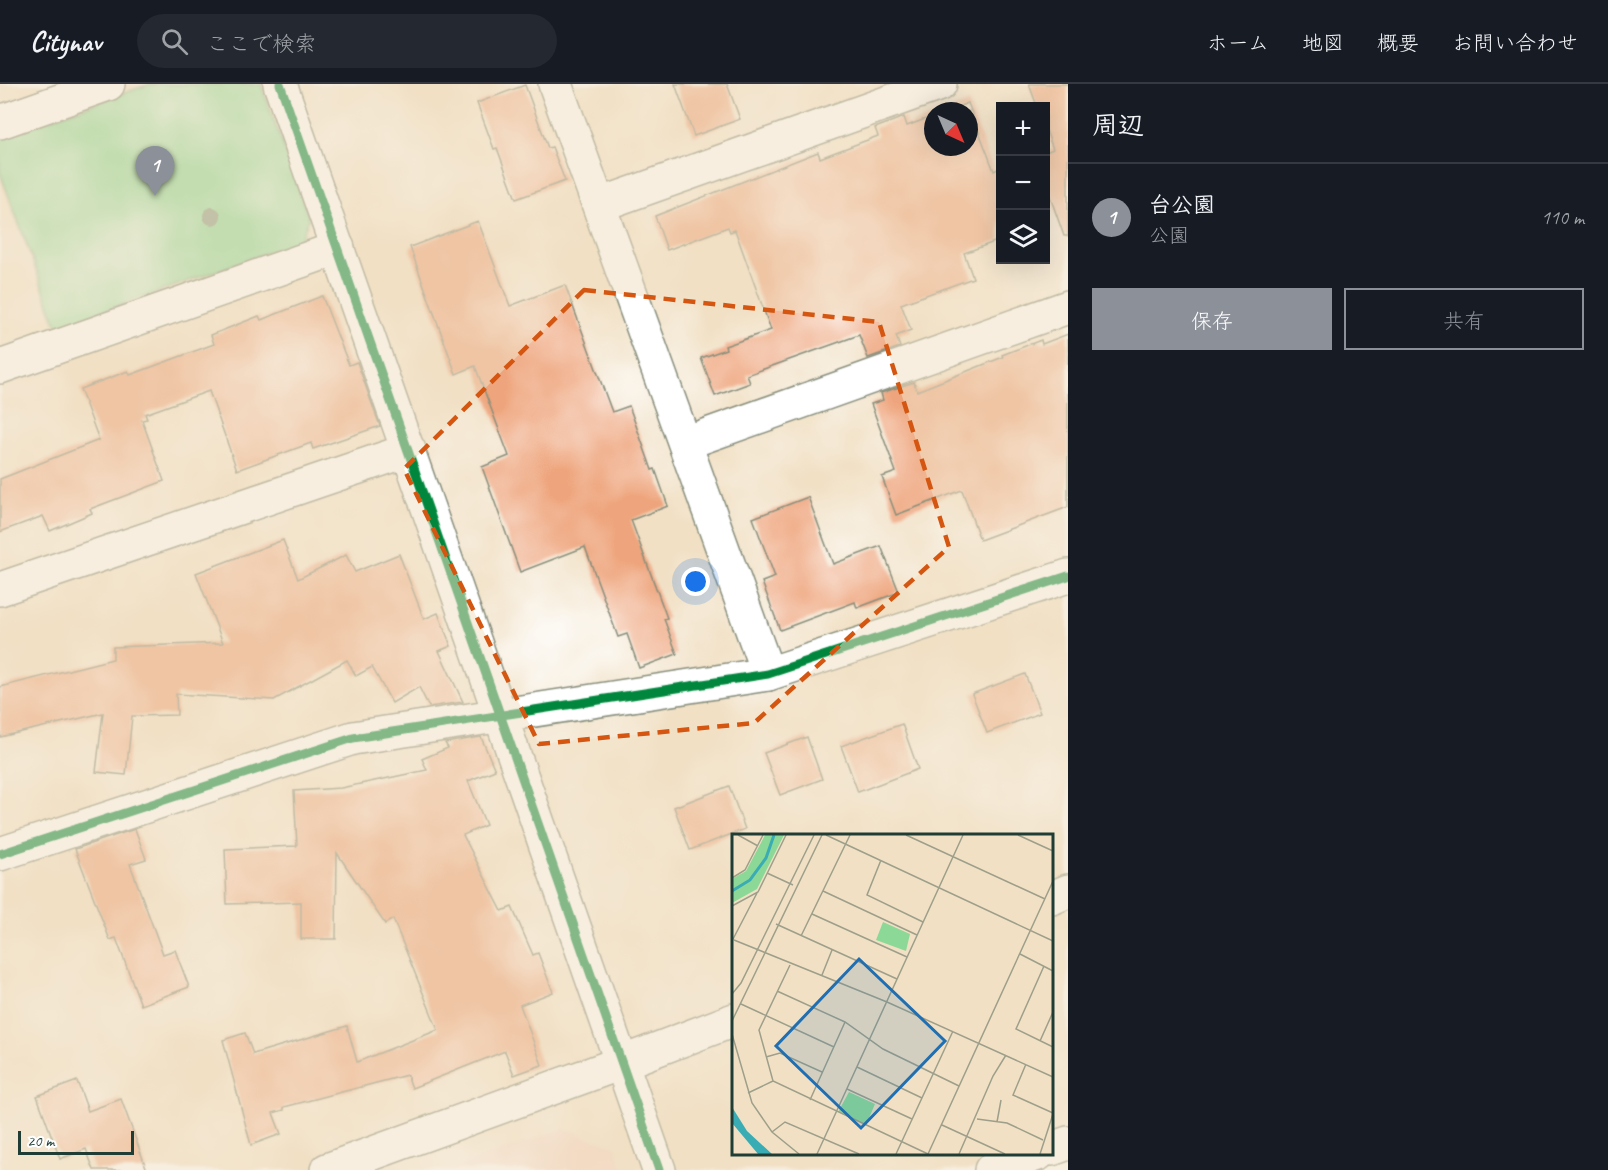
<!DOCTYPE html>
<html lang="ja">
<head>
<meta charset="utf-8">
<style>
	:root { --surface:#171b24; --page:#242831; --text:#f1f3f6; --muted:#9ea1a6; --line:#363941; --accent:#8c9099 }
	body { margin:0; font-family:Caveat,"Klee One",sans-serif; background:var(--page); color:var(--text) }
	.controls { position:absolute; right:18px; top:18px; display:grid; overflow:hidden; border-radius:0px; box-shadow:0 6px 24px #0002 }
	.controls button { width:54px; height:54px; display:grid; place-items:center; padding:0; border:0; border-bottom:2px solid var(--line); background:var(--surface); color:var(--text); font:30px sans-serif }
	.compass { position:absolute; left:924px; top:18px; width:54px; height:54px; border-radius:50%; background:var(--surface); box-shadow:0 6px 24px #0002; rotate:136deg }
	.scale { position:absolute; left:18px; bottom:15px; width:116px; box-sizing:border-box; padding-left:6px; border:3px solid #1f3d34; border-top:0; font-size:16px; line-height:21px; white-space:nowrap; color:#1f3d34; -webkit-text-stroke:4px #fff; paint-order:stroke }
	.you { position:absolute; left:696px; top:498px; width:21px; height:21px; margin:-15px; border:4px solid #fff; border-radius:50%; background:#1a73e8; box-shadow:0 0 0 9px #1a73e833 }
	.badge { display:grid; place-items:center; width:39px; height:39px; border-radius:50%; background:var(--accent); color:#fff; font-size:20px; font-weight:700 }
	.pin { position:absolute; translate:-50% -50px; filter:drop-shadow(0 2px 3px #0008) }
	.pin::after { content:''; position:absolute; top:32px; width:21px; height:18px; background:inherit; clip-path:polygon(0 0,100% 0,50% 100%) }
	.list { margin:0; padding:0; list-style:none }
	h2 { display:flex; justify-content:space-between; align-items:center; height:78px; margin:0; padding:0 24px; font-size:26px }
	h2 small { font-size:20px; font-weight:400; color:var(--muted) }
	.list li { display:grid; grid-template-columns:39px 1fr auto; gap:18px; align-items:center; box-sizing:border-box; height:108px; padding:0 24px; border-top:2px solid var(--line) }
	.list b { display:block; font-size:22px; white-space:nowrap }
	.list p { margin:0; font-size:20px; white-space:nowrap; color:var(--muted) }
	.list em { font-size:20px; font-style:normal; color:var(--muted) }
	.actions { display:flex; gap:12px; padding:18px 24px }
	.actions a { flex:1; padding:14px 0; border:2px solid var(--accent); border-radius:0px; text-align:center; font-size:21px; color:var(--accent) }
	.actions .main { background:var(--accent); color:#fff }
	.icon { flex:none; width:33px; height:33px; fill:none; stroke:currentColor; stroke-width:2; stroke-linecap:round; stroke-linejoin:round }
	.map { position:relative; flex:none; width:1068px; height:1086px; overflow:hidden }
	header { display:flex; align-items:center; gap:36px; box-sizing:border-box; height:84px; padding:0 30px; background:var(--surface); border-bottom:2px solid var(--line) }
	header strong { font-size:28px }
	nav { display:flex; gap:33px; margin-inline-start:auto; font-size:21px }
	.search { width:420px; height:54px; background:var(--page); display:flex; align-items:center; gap:15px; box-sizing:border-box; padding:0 21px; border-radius:33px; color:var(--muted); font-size:22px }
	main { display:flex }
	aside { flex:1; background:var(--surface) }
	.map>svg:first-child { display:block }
	.built { fill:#f4d3c1 }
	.green { fill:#8cd997; stroke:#568b66; stroke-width:1.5 }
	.building { fill:#eea47c }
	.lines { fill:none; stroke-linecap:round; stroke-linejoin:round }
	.minor-casing { stroke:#888e7c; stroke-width:36 }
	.minor { stroke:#fff; stroke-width:33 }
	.cycleway-casing { stroke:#fff; stroke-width:13 }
	.cycleway { stroke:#00873e; stroke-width:9 }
	.tree { fill:#8c9c83 }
	.marked { fill:none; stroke:#d45610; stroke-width:4.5; stroke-dasharray:12 8; stroke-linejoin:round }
	.inset-river { fill:none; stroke:#3aacb3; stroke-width:3 }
	.inset-road { fill:none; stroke:#9d9f8a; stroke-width:1.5 }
	.view { fill:#1f6fb2; fill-opacity:0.15; stroke:#1f6fb2; stroke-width:3 }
	.inset-edge { fill:none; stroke:#1f3d34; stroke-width:3 }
</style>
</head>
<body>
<header>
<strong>Citynav</strong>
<div class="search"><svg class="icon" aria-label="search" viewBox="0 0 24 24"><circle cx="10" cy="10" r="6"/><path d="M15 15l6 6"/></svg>ここで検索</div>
<nav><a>ホーム</a><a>地図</a><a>概要</a><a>お問い合わせ</a></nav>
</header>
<main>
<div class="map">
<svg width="1068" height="1086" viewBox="0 0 1068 1086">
	<rect width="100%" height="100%" fill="#fff"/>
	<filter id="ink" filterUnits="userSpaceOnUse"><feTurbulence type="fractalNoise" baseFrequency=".0167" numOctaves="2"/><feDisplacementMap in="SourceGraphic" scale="12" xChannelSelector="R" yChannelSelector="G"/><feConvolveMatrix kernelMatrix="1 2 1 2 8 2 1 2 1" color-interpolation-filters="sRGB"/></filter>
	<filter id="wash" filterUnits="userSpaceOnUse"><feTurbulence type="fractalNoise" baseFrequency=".008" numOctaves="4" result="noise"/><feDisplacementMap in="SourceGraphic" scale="24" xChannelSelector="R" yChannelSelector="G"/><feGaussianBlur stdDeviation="1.35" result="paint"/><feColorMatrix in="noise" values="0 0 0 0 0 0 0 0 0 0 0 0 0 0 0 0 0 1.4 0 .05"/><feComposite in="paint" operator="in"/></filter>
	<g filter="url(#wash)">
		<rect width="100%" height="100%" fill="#f1e0c4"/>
		<polygon class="built" points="564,1044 616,1063 623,1086 447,1086"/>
		<polygon class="green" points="150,0 261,0 309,134 300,157 58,244 0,89 0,52"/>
		<g id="blocks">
			<g class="building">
				<polygon points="675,0 727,0 740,35 694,52"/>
				<polygon points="1029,0 1068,0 1068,152 1064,152 1046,101 1046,68 1053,65 1046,46 1046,22 1037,22"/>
				<polygon points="525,1 548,64 552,63 565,97 516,115 497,64 494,65 477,19"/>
				<polygon points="968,19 994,87 1000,84 1000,156 964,169 973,194 901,220 911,246 896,252 900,263 868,274 859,251 747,291 750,299 715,312 701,274 726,265 725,262 771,246 735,146 730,148 728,143 667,166 655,132 818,68 820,74 878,52 875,44 904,33 907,42 933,32 933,63 969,63 969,27 946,27"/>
				<polygon points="478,137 510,222 565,201 612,328 629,322 652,386 655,385 668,422 631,436 667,534 664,535 677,570 639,584 627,550 618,553 585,463 520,488 482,383 509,372 475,282 456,290 410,163"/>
				<polygon points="322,212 349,281 357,278 380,342 313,365 311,359 237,386 209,307 145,330 147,335 142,336 164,397 90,425 92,429 50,447 43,432 0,448 0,395 99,356 80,305 128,287 130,291 214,260 211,251 259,232 261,236"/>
				<polygon points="1068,250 1068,423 980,456 962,406 896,431 882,393 896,388 871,320 883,316 881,309 914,298 917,307 1003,273 1002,271 1041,256 1042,260"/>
				<polygon points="808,413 833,480 881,462 899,508 857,524 855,518 780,546 762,498 775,493 753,434"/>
				<polygon points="283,456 298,495 346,471 355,488 399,470 424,535 438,529 451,562 439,567 463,618 429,623 419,603 392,619 372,583 356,592 347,576 274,616 176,610 177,631 132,632 126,691 96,688 103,629 0,653 0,603 113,575 113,563 223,559 196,489"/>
				<polygon points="1025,590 1040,629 987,649 972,610"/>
				<polygon points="902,640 918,685 858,708 841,662"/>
				<polygon points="481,653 495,686 468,697 486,741 463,751 502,827 512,823 533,871 538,869 553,908 520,921 542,981 514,991 505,967 412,1004 407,991 284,1023 284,1026 273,1029 281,1050 251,1061 223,956 245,949 253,970 347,942 357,978 438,946 393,835 385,840 337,769 336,855 301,855 301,818 227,820 225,765 297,762 294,707 341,704 427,686 422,675 448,664 445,659"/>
				<polygon points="807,653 822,695 780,711 764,669"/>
				<polygon points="729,702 745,745 690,766 674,723"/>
				<polygon points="135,745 146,775 130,780 163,870 175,866 189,903 141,921 116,854 110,856 75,765"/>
				<polygon points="77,997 88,1027 121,1015 147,1086 94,1086 86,1065 60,1075 37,1012"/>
			</g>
		</g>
	</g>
	<g filter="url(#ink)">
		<use href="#blocks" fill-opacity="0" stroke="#888e7c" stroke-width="1.5"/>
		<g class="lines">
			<g class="minor-casing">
				<g id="minor">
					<polyline points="280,0 659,1086"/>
					<polyline points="555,0 768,590"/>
					<polyline points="0,38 108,0"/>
					<polyline points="599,121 940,0"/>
					<polyline points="0,283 338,164"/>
					<polyline points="685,359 1068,223"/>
					<polyline points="0,505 409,366"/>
					<polyline points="0,770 353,654 768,590 1068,492"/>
					<polyline points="1052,814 1068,807"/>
					<polyline points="1052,1065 1068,1059"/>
					<polyline points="327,1086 621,979 734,936"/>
					<polyline points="991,1086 1038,1070"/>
				</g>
			</g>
			<use href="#minor" class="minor"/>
			<g class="cycleway-casing">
				<g id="cycleway">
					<polyline points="280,0 659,1086"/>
					<polyline points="0,770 353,654 768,590 1068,492"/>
				</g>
			</g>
			<use href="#cycleway" class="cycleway"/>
		</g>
		<circle class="tree" cx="212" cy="132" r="9"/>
	</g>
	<path d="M0 0H1068V1086H0ZM 584,206 L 879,238 L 949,463 L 754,639 L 539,660 L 404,385 Z" fill="#f1e0c4" fill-opacity=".55" fill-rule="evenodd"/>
	<path class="marked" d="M 584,206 L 879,238 L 949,463 L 754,639 L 539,660 L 404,385 Z"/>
	<g transform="translate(732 750)">
		<rect width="321" height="321" fill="#f1e0c4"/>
		<path d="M 33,1 L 52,1 L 25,55 L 0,69 L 0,45 L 14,37 ZM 151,88 L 178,100 L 174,117 L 144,106 ZM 117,258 L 143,270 L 134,291 L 106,278 Z" fill="#8cd997"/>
		<path d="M 0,273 L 15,297 L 40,320 L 26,320 L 0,289 Z" fill="#3aacb3"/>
		<path class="inset-river" d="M 0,57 L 18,46 L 34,24 L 42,1"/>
		<path class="inset-road" d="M 6,1 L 26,12M 94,1 L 321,107M 174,1 L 313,65M 286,1 L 321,17M 149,26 L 135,61 L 191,88M 35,39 L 61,51M 0,44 L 13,36 L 31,1M 91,57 L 185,101M 0,72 L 26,58 L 54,1M 80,80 L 175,123M 44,90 L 165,145M 69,102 L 118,1M 2,106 L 155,168 L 321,243M 0,107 L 25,59M 288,120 L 321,137M 58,131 L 27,196 L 41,247 L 196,320M 312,132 L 284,195 L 321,213M 90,141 L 100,116M 45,157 L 113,188 L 151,215 L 227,252M 0,160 L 9,149 L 82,1M 9,170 L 102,213M 0,187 L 90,1M 0,200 L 20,269 L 40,298 L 67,320M 308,207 L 321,178M 34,223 L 48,219 L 90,238M 294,230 L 281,261 L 321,279M 125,233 L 190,264M 115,255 L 180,285M 16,259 L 41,247M 78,266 L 113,188M 245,285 L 275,289 L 311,306M 265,288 L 269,266M 210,291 L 273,320M 40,298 L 53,288 L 127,320M 85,320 L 231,1M 164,320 L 221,197M 196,320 L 321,47M 227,320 L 261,242 L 274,221M 308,320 L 321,280"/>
		<path class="view" d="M 127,125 L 213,207 L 129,294 L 44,212 Z"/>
		<rect width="321" height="321" class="inset-edge"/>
	</g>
</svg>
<div class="controls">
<button>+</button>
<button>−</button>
<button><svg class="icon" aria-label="layers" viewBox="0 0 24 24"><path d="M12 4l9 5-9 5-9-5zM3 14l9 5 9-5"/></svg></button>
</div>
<svg class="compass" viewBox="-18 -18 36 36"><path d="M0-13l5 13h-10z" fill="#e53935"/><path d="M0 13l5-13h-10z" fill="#9ea1a6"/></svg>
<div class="scale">20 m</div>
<div class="you"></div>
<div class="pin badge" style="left:155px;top:112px">1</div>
</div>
<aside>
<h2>周辺<small></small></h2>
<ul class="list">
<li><span class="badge">1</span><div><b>台公園</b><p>公園</p></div><em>110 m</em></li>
</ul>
<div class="actions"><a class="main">保存</a><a>共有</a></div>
</aside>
</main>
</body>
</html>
